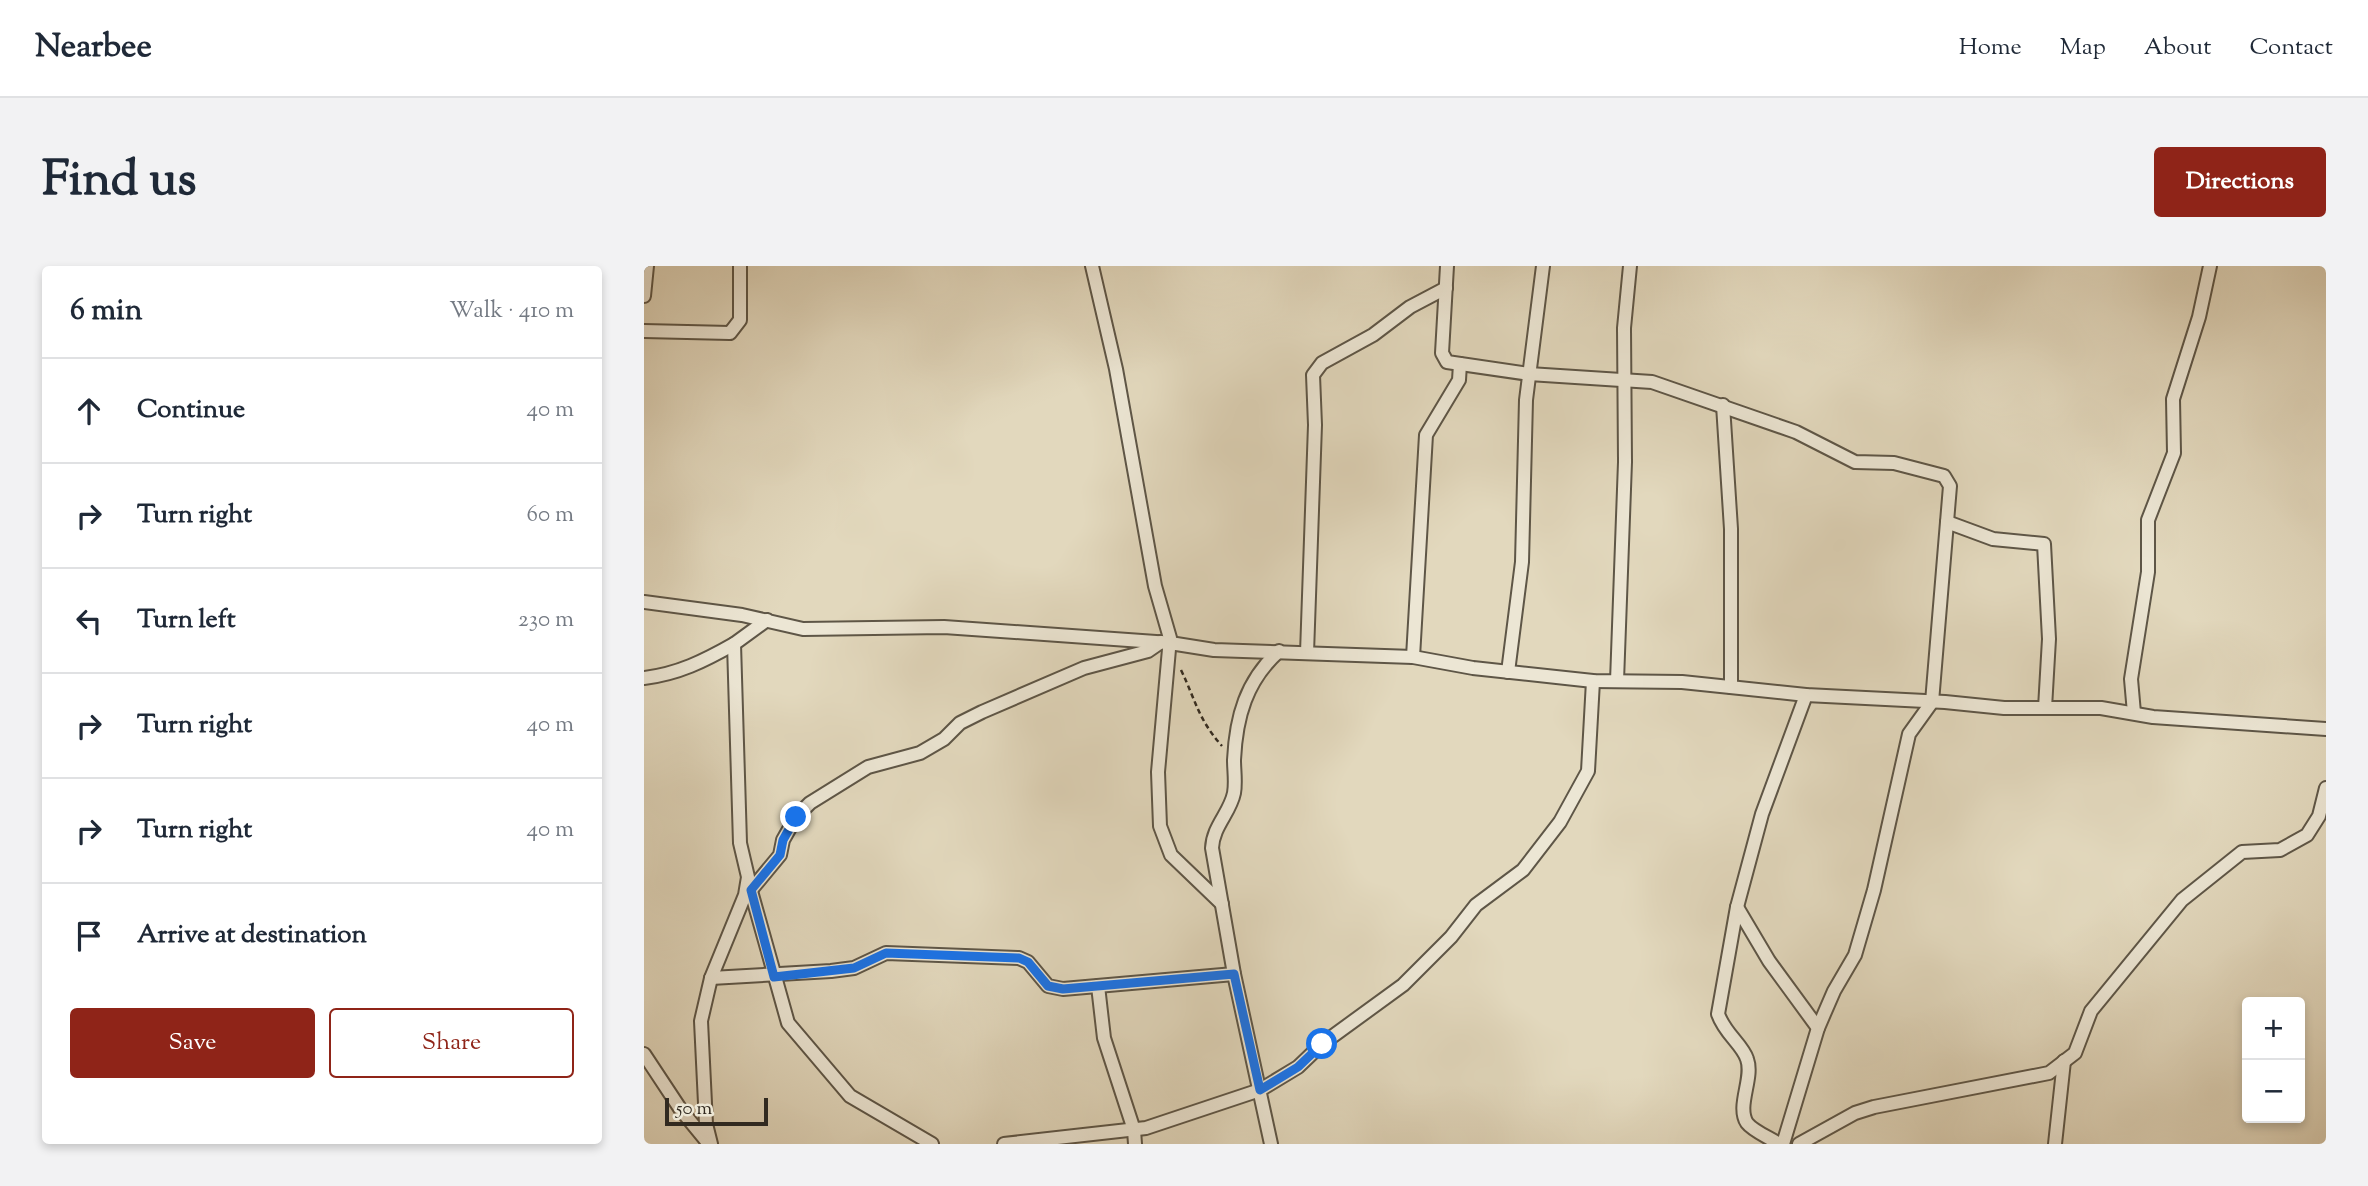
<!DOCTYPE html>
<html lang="en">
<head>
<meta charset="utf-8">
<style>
	:root { --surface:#fff; --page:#f2f2f3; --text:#1f2937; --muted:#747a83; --line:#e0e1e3; --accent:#8f2418 }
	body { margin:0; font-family:"Sorts Mill Goudy",serif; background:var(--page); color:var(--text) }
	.controls { position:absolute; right:21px; bottom:21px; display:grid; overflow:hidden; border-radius:7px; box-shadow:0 4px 10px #0003 }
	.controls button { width:63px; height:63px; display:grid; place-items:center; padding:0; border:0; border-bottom:2px solid var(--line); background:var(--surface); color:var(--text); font:35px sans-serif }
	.scale { position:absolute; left:21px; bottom:18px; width:103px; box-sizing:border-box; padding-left:7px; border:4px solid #322a20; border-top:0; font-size:19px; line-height:24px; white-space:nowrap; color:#322a20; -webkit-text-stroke:5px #ece6d4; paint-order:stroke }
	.stop { position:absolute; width:21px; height:21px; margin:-16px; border:5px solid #1a73e8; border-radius:50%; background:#fff }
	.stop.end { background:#1a73e8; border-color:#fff; box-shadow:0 2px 7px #0008 }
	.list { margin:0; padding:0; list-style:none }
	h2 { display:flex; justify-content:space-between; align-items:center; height:91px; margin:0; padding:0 28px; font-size:30px }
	h2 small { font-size:23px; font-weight:400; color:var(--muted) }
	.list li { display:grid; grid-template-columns:46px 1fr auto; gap:21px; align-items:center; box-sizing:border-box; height:105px; padding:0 28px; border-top:2px solid var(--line) }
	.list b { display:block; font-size:26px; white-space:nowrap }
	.list em { font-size:23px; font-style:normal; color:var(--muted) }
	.actions { display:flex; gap:14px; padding:21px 28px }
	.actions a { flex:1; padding:16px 0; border:2px solid var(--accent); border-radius:7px; text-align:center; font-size:24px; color:var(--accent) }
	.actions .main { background:var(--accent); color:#fff }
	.icon { flex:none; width:38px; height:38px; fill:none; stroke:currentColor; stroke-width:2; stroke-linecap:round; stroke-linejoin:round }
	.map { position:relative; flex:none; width:1682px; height:878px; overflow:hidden; border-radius:7px }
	header { display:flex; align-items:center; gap:42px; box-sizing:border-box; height:98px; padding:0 35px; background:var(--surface); border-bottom:2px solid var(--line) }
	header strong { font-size:33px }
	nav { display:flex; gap:38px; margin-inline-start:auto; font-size:24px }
	.intro { display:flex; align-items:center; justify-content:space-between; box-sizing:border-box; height:168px; padding:0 42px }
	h1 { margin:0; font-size:49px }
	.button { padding:18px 32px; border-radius:7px; background:var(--accent); color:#fff; font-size:24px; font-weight:700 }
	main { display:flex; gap:42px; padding:0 42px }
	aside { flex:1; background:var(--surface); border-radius:7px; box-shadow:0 4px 10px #0003 }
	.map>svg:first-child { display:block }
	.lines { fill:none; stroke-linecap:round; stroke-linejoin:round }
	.street-casing { stroke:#5e5647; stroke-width:16 }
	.path { stroke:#322a20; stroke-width:2.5; stroke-dasharray:5 3.5; stroke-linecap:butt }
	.street { stroke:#ece6d4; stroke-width:12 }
	.route { stroke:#1a73e8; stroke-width:9 }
</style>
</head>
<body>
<header>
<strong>Nearbee</strong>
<nav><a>Home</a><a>Map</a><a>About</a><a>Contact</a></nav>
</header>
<div class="intro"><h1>Find us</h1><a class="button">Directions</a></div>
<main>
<aside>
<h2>6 min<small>Walk · 410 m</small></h2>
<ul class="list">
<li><svg class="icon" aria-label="ahead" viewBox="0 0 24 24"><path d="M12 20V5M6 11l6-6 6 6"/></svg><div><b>Continue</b></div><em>40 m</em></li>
<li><svg class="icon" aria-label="right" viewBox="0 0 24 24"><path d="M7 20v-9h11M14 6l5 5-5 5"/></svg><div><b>Turn right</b></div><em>60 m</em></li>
<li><svg class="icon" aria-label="left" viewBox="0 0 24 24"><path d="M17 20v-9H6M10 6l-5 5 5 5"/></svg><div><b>Turn left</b></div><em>230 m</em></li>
<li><svg class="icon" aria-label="right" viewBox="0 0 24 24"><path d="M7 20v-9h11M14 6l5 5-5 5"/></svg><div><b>Turn right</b></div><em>40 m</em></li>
<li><svg class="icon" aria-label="right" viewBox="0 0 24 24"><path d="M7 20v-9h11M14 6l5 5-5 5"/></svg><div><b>Turn right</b></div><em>40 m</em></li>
<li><svg class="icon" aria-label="arrive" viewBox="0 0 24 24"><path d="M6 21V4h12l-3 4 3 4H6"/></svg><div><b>Arrive at destination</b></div></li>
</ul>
<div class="actions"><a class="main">Save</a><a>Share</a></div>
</aside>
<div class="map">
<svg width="1682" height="878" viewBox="0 0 1682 878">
	<rect width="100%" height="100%" fill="#e2d8bd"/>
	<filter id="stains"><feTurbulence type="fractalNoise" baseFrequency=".00286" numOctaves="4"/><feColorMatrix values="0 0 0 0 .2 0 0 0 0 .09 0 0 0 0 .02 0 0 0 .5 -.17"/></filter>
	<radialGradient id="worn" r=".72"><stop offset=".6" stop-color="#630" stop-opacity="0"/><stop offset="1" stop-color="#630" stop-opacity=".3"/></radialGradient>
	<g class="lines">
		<g class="street-casing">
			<g id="street">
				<polyline points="448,0 472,103 511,320 526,372 514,506 516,560 527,589 578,638"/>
				<polyline points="803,0 798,87 803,96 885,108 1008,116 1152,166 1211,196 1250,197 1300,210 1306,220 1288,436 1265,468 1230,624 1211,689 1190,725 1174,762 1139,878"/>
				<polyline points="0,30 3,0"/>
				<polyline points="0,65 86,67 96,54 96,0"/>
				<polyline points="1079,139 1087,263 1087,421"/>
				<polyline points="1303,256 1349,273 1400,278 1405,373 1401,442"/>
				<polyline points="0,336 98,349 159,363 300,361 526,377 570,384 769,391 829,402 949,415 1038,416 1162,429 1301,436 1360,442 1457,442 1509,451 1682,463"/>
				<polyline points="663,387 671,159 669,109 678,97 729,69 766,41 802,22"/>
				<polyline points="769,391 782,169 815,114 816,98"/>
				<polyline points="864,406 878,296 882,134 899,0"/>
				<path d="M 0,412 C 34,408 60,395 90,378"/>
				<polyline points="973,415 981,196 980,62 986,0"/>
				<polyline points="1490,447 1487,413 1504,306 1504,254 1530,187 1529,133 1555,51 1566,0"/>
				<polyline points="105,618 144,757 206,830 288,878"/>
				<polyline points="107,624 136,589 139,574 152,551 166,537 224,501 276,487 300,473 316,457 338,446 440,402 504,385 517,376"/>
				<polyline points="1093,641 1125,695 1174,762"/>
				<polyline points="67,712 187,705 210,702 242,687 375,692 384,696 404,720 419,723 590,708"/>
				<polyline points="454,720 460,772 490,864 491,878"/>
				<polyline points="0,788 37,844 65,878"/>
				<polyline points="67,878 62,858 57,755 67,712 101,629 104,611 96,577 90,378 123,354"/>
				<polyline points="360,878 502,862 616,824 654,801 678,778 759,719 807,671 832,639 879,604 916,556 944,505 949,415"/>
				<path d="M 627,878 L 590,708 L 568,582 C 569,560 586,547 590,527 C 592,516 590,505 590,494 C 592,451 602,415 635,385"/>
				<path d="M 1135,878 C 1126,872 1109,865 1103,857 C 1092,840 1110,812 1103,793 C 1098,778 1081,768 1074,748 L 1093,641 L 1118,548 L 1162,429"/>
				<polyline points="1155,878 1211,847 1230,841 1405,807 1431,787 1447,745 1538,634 1598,586 1636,584 1663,569 1675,550 1682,522"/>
				<polyline points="1411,878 1420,795"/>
			</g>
		</g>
		<path class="path" d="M 537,404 C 552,435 554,453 578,480"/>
		<use href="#street" class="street"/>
	</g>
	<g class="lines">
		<polyline class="route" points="152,551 139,574 136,589 107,624 130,711 210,702 242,687 375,692 384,696 404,720 419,723 590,708 616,824 654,801 678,778"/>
	</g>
	<rect width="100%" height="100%" filter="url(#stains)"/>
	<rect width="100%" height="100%" fill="url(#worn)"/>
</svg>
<div class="controls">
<button>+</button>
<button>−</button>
</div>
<div class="scale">50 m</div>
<div class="stop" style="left:678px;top:778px"></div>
<div class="stop end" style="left:152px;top:551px"></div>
</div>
</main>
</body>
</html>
